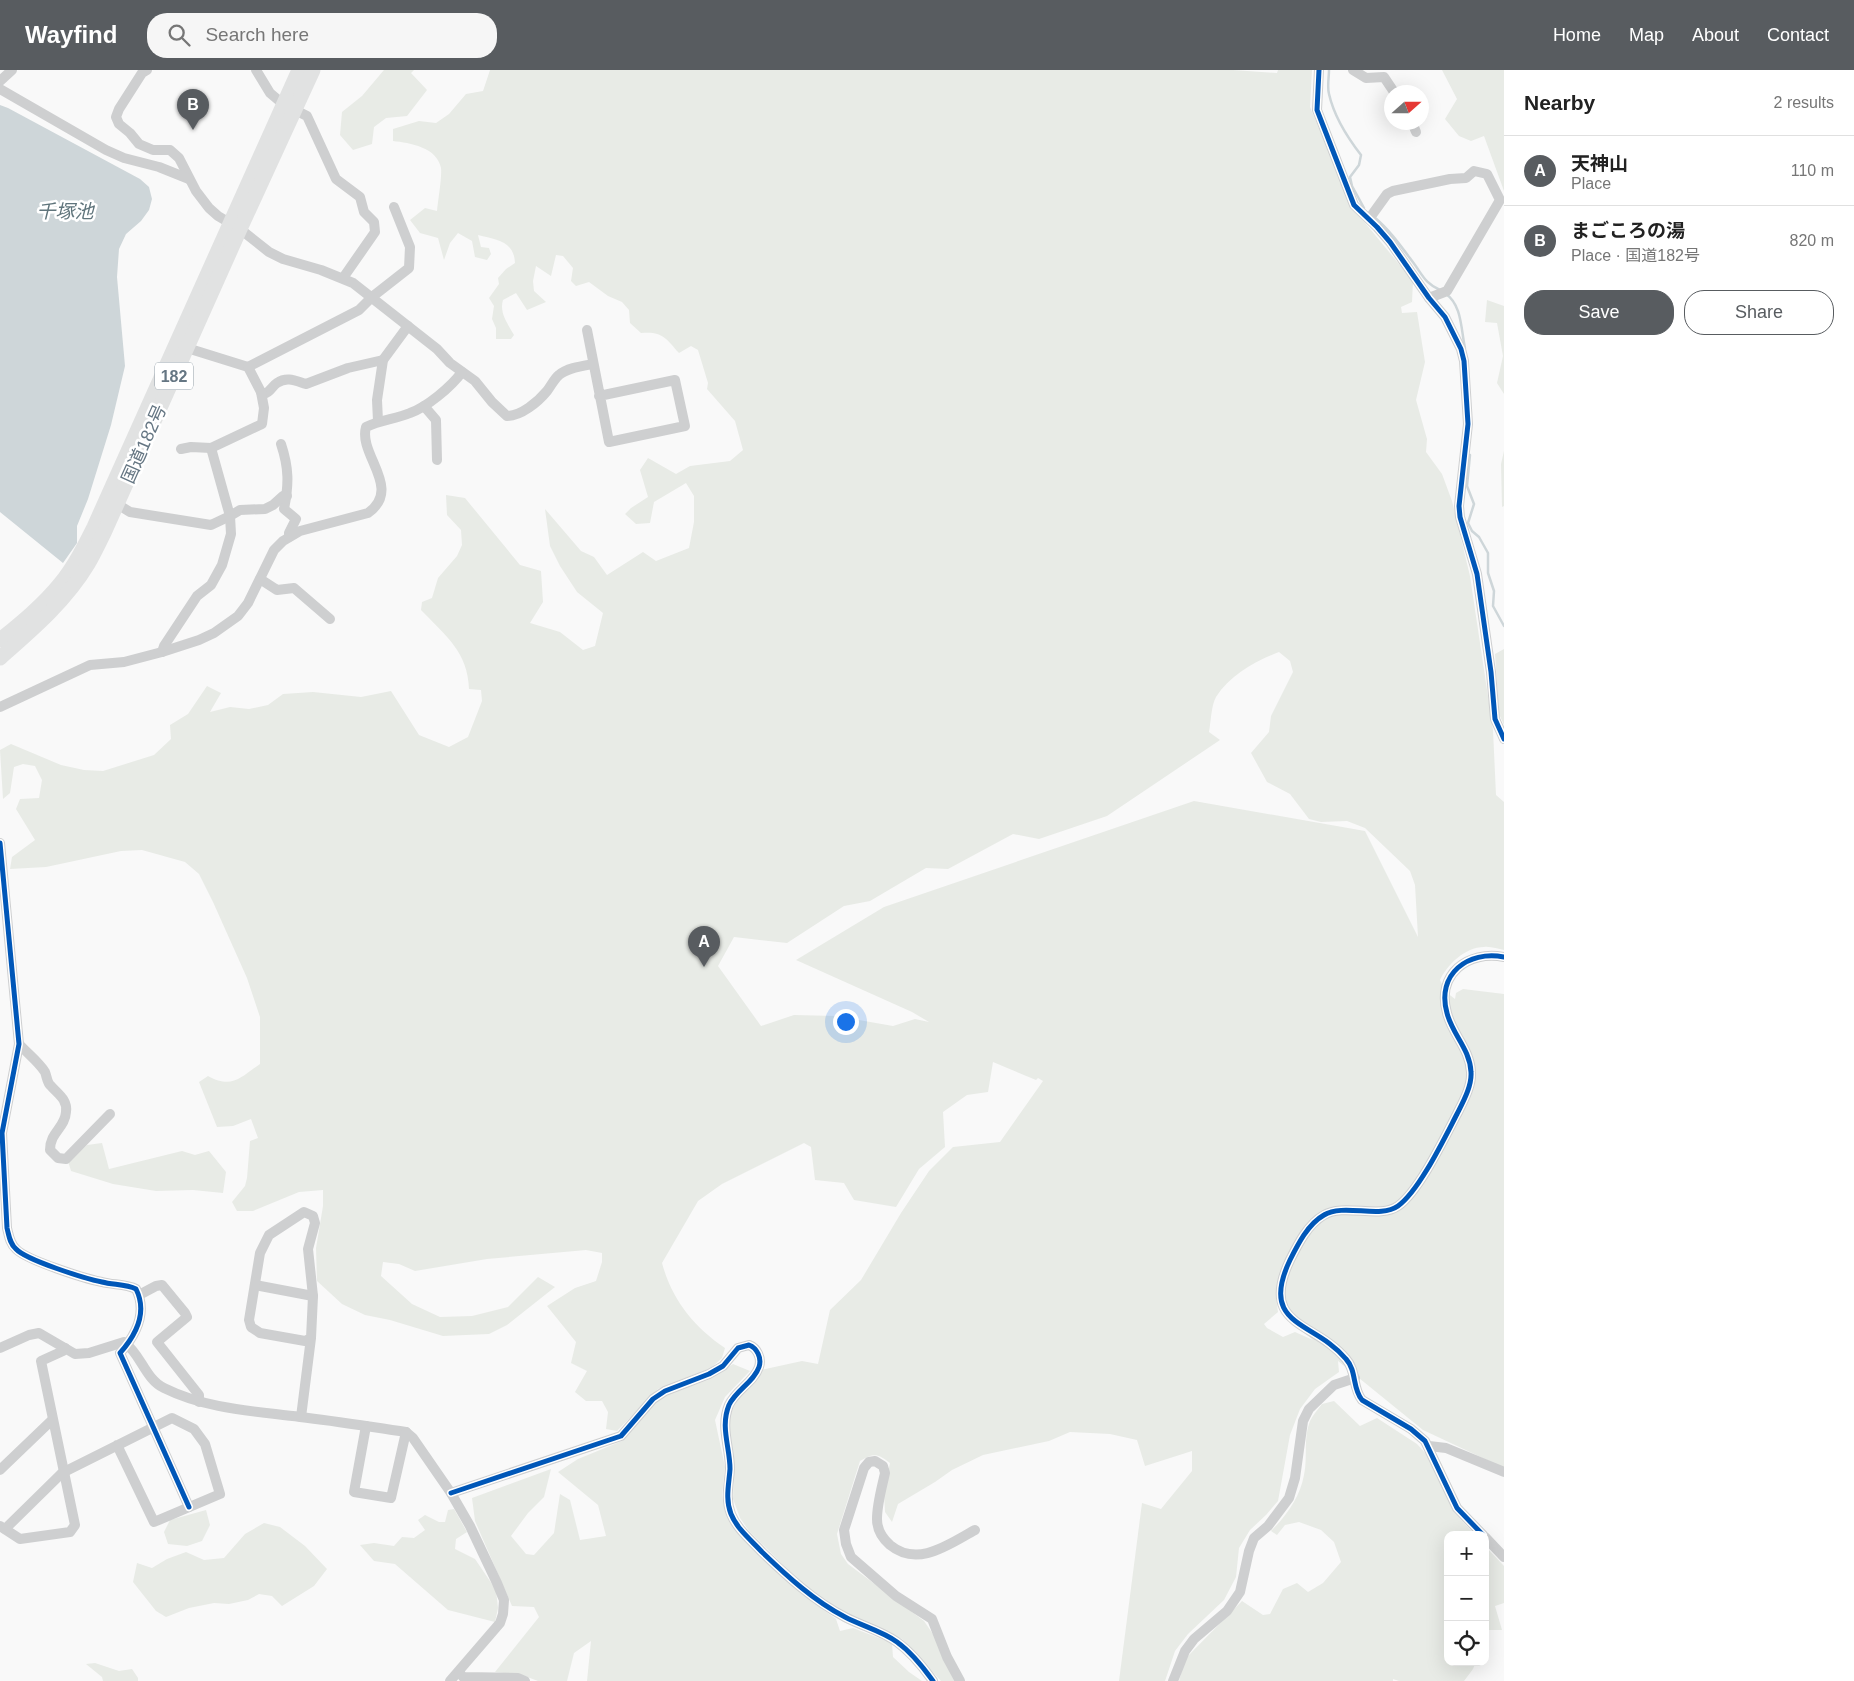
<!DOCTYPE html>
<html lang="en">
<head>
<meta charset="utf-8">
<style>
	:root { --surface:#fff; --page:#f6f6f6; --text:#222; --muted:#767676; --line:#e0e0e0; --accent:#585c60 }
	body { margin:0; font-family:Helvetica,"Noto Sans JP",sans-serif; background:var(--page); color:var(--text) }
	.controls { position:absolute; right:15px; bottom:15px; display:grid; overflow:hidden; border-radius:10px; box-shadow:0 5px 20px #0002 }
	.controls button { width:45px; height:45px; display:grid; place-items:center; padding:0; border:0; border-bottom:1px solid var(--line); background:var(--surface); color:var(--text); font:25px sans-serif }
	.compass { position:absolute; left:1384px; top:15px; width:45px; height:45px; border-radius:50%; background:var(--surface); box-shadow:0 5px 20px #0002; rotate:69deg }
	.you { position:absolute; left:845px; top:951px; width:18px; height:18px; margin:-12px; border:4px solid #fff; border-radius:50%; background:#1a73e8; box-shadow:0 0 0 8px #1a73e833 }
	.badge { display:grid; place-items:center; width:32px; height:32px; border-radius:50%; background:var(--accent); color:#fff; font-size:16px; font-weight:700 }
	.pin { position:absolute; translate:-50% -41px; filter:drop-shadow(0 1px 2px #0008) }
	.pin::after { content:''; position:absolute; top:26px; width:18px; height:15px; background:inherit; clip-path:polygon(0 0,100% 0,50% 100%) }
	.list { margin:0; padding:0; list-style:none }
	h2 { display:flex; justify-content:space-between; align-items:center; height:65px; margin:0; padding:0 20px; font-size:21px }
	h2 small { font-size:16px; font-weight:400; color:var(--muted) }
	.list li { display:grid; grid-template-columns:32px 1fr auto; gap:15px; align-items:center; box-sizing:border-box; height:70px; padding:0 20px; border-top:1px solid var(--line) }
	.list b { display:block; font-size:19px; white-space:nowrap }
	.list p { margin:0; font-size:16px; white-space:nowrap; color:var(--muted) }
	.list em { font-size:16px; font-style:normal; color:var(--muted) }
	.actions { display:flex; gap:10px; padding:15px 20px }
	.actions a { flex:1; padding:11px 0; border:1px solid var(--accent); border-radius:20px; text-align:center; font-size:18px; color:var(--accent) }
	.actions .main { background:var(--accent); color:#fff }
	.icon { flex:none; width:28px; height:28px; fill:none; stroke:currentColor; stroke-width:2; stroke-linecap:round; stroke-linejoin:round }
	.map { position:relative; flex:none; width:1504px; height:1611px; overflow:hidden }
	header { display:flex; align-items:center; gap:30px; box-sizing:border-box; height:70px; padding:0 25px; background:var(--accent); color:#fff }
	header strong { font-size:24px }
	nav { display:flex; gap:28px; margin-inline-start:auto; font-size:18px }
	.search { width:350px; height:45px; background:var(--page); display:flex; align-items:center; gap:12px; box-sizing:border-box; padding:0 18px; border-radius:20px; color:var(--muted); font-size:19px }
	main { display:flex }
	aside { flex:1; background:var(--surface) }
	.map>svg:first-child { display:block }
	.green { fill:#e8ebe6; fill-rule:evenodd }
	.water { fill:#ced6d9 }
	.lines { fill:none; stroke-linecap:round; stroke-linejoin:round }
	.stream { stroke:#ced6d9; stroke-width:2.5 }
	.minor { stroke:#cecfd0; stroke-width:10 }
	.highway { stroke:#e1e2e2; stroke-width:15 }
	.cycleway-casing { stroke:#fff; stroke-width:8 }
	.cycleway { stroke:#0057b8; stroke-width:5 }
	.labels { text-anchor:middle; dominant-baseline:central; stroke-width:5; stroke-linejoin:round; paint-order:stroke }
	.shield { fill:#fff; stroke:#939fa8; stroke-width:1 }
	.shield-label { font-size:16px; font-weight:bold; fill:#657683 }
	.street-label { font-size:18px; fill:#657683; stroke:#fff }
	.water-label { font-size:19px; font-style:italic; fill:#60757c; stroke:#fff }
</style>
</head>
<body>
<header>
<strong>Wayfind</strong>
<div class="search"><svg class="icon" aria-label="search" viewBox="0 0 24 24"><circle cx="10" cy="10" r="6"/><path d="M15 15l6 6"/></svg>Search here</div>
<nav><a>Home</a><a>Map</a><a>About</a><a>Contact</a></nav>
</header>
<main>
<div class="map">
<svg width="1504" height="1611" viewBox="0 0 1504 1611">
	<rect width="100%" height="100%" fill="#f9f9f9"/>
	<g class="green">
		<polygon points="384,0 414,0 411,3 427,20 407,46 386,48 374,57 372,74 353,80 340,65 342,42 362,26"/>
		<path d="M 490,0 L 1233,0 L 1277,3 L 1278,0 L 1312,0 L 1310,37 L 1352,137 L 1413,211 L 1412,232 L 1401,237 L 1402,243 L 1417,242 L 1425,292 L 1416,330 L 1427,369 L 1426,382 L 1442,404 L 1452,431 L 1470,506 L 1493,660 L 1496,725 L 1504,732 L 1504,880 C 1498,879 1490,876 1484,877 C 1465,877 1447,895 1440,910 L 1446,922 L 1455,929 L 1456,923 L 1463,919 L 1504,924 L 1504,1398 L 1423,1360 L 1338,1291 L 1339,1302 L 1315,1319 L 1300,1339 L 1290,1365 L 1278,1431 L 1266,1445 L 1250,1460 L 1239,1478 L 1236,1507 L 1224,1530 L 1188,1564 L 1175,1581 L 1165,1611 L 1119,1611 L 1142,1433 L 1161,1439 L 1192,1401 L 1192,1381 L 1145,1396 L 1137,1370 L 1110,1364 L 1070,1362 L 1049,1371 L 983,1385 L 952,1400 L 935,1412 L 898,1434 L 892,1452 L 885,1442 L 884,1423 L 890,1393 C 877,1383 874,1383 860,1391 L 837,1464 L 841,1484 L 848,1494 L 924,1551 L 935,1567 L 957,1611 L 941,1611 L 902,1569 L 846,1544 L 799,1511 L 749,1461 L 740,1448 L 733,1429 L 734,1393 L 728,1350 L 740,1322 L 761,1300 L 802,1291 L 818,1294 L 830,1240 L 861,1210 L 901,1143 L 929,1101 L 953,1077 L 1000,1072 L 1043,1011 L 1038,1008 L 1036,1010 L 993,992 L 988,1022 L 967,1025 L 943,1042 L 945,1077 L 919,1099 L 896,1137 L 854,1130 L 844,1113 L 815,1110 L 811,1077 L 804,1073 L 722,1114 L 698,1131 L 662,1193 C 672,1230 694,1257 725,1278 L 722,1288 L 711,1298 L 658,1319 L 617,1361 L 606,1359 L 608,1342 L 602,1331 L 586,1331 L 575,1322 L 587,1301 L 571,1293 L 576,1272 L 547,1236 L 575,1218 L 596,1211 L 602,1192 L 602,1183 L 586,1180 L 487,1189 L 415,1201 L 399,1194 L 383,1192 L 381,1206 L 412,1234 L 440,1247 L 472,1246 L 508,1237 L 538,1207 L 555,1217 L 507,1255 L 489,1264 L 443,1266 L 390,1250 L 365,1245 L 342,1234 L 317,1211 L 316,1178 L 323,1136 L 323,1120 L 299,1122 L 253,1141 L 237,1141 L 232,1132 L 245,1116 L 247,1108 L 250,1071 L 258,1068 L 251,1049 L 233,1056 L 217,1057 L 199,1012 L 208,1006 C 232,1019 240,1008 260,994 L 260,947 L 247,908 L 213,832 L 199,804 L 185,792 L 142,780 L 121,781 L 46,797 L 10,799 L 12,787 L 35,770 L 16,739 L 20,729 L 39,728 L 42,710 L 35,696 L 23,694 L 14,697 L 10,723 L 3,729 L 0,680 L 11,674 L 61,695 L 84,700 L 103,701 L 154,685 L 171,669 L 170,655 L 188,644 L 207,616 L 221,623 L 210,642 L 230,637 L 249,639 L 268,635 L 283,624 L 313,622 L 361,627 L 391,621 L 419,665 L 449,677 L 468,667 L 482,631 L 481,620 L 469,619 C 468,582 445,565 421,540 L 422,532 L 432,528 L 438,508 L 457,486 L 462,475 L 461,460 L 447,445 L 446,425 L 465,428 L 520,495 L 541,501 L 543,532 L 530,553 L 560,562 L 583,580 L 595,576 L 603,543 L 577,522 L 560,496 L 550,476 L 545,439 L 581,481 L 594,487 L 607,505 L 643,482 L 656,491 L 689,478 L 694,452 L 694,426 L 686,413 L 654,432 L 650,453 L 636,454 L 625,444 L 631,438 L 648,427 L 640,400 L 648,388 L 676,404 L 690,396 L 730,391 L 743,380 L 735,351 L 707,319 L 708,313 L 698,280 L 691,276 L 679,283 C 666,268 662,261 641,263 L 630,253 L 629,240 L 622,232 L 608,226 L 589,212 L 576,216 L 571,211 L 573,198 L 563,186 L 556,185 L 551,206 L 536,196 L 533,211 L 534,221 L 546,232 L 527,240 L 516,223 L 503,230 C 499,243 508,254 514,265 L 511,269 L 496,269 L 496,258 L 492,249 L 494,236 L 489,228 L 499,214 L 498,208 L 506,199 L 515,193 C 514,171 497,170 478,165 L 481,177 L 489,178 L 491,184 L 487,190 L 475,187 L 472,171 L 458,163 L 450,173 L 444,190 L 438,168 L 420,163 L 410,150 L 425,138 L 437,141 C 438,130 442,108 441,98 C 437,77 410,73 393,71 L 393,59 L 419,51 L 436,53 L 449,44 L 466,24 L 483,21 ZM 1279,582 L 1290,591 L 1293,602 L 1271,646 L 1269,662 L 1251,683 L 1267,712 L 1290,724 L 1309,749 L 1321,752 L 1347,751 L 1365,758 L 1410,801 L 1415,815 L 1418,867 L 1365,761 L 1194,731 L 884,837 L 796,890 L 912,942 L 929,952 L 915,949 L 893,956 L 836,946 L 794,945 L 761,956 L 718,896 L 734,867 L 787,873 L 844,836 L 870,831 L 926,798 L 948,799 L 1013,764 L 1039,769 L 1107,746 L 1220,670 L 1209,662 C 1211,652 1211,636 1216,627 C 1230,605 1256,591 1279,582 ZM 1276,1228 L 1301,1260 L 1313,1270 L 1295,1262 L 1283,1267 L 1267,1258 L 1264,1254 L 1278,1242 Z"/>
		<polygon points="1442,0 1504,0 1504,121 1484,66 1471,71 1459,66 1445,49 1457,29"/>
		<polygon points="1487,230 1504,236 1504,324 1497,313 1503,286 1497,253 1485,252"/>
		<polygon points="1504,381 1504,436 1502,437 1501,394"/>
		<polygon points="1504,579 1504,655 1499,644 1495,584"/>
		<polygon points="102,1073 109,1099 182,1081 195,1085 209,1081 226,1102 223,1123 193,1120 156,1121 113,1114 71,1101 68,1091 87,1075"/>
		<polygon points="733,1294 750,1301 725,1327 715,1350 725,1397 722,1425 725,1441 802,1524 836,1549 840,1561 853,1558 892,1573 893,1587 909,1602 922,1611 587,1611 591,1571 574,1583 567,1611 538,1611 522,1605 495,1602 539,1547 534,1537 512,1536 475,1451 472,1428 551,1399 544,1427 528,1443 511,1466 526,1484 534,1485 554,1463 560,1424 570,1430 580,1470 606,1466 598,1435 558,1402 578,1389 622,1371 660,1327 708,1310"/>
		<path d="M 1334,1331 L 1360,1356 L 1377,1348 L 1417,1374 L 1427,1385 L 1454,1442 L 1475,1465 L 1448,1465 L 1448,1592 L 1476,1592 L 1473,1599 L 1464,1611 L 1399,1611 L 1393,1609 L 1393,1611 L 1179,1611 L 1185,1589 L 1242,1531 L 1263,1545 L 1270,1544 L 1283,1519 L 1297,1513 L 1308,1522 L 1323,1513 L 1341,1492 L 1334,1472 L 1321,1460 L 1299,1452 L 1285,1455 L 1277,1465 L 1271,1461 C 1287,1445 1300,1427 1304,1405 C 1308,1387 1303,1368 1310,1351 C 1313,1345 1318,1339 1322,1334 Z"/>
		<polygon points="454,1439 467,1462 456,1469 455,1479 475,1489 496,1520 498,1538 495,1552 448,1540 395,1494 374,1491 360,1475 374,1473 394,1476 402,1467 414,1468 425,1460 418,1450 425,1445 439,1452 445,1452 448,1440"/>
		<polygon points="206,1440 210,1455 202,1471 187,1476 168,1474 164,1462 170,1450"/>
		<polygon points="264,1453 280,1457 305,1476 327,1499 314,1516 282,1536 272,1526 259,1524 248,1530 229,1534 214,1533 189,1538 166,1547 156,1541 133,1512 137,1493 152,1498 167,1489 186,1482 204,1490 224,1488 245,1464"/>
		<polygon points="1485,1476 1504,1496 1504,1533 1495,1536 1502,1560 1485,1560"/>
		<polygon points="95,1593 119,1601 132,1599 138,1608 138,1611 103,1611 102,1607 86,1594"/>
	</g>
	<polygon class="water" points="0,35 8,38 140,109 149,117 152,129 149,140 141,151 126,164 119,179 117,207 125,296 111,355 88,429 77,456 77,473 63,493 0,442"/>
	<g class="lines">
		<g class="stream">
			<path d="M 1329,0 C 1329,8 1327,17 1329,24 C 1334,46 1347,67 1361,85 L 1359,95 L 1350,107 L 1352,116 L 1364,138"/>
			<path d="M 1374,147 C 1390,160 1403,179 1415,195 C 1423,206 1426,214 1440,220"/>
			<path d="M 1446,224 C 1462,235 1461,260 1465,278"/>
			<polyline points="1470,385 1467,416 1474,434 1468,453 1472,461 1479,467 1488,483 1488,503 1494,521 1493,536 1504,556"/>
		</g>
		<g class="minor">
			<path d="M 147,0 L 142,3 L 119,39 L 116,47 L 119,54 L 130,63 L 139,74 L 153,80 L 170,80 L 179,88 L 196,121 L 209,138 L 218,146 L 240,159 L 269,182 L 283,189 L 321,200 L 353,213 L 437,279 L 450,293 L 475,311 L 492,332 L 507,346 C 521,346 538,332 547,321 C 551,316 554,309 559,305 C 567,298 582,296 593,294"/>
			<polyline points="256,0 270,23 283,34 307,46 336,109 360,127 364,142 374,152 375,162 343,208"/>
			<polyline points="1319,0 1317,40 1354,135 1377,157 1390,172 1429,228 1445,247 1461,279 1464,291 1468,354 1459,436 1460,447 1477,504 1491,602 1495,649 1504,669"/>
			<polyline points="1353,0 1366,8 1384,7 1394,22"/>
			<polyline points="0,11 12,0"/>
			<polyline points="0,19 106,80 124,88 159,97 189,109"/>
			<polyline points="1412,52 1416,62"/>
			<polyline points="1369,149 1387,124 1393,121 1450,109 1466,108 1474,101 1487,104 1500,130 1447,221 1429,228"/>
			<polyline points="587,260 609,372 685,356 675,310 599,326"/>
			<path d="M 187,278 L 248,297 L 261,322 L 264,324 C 271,322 272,316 277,313 C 287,306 296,311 306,314 L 348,298 L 383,290"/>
			<polyline points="248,297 359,240 372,227 409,198 410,177 394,137"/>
			<polyline points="424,336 436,350 437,390"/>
			<polyline points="378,351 377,330 383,290 408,256"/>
			<path d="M 281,374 C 289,398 289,414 284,439 L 296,449 L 289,463 L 289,467"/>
			<polyline points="181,379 191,377 211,378 262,354 264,338 261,322"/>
			<polyline points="117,434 130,442 211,455 230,446 211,378"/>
			<polyline points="260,509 277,520 294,518 330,549"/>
			<polyline points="162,582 164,576 197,526 211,515 222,495 231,464 230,446 240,440 265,439 273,435 283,426 287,426"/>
			<path d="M 0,637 L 90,595 L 124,592 L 162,582 L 199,570 L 214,563 L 238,546 L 248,533 L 274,480 L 283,471 L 300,461 L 368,443 C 403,418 358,385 366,357 C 380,350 396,349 410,343 C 427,337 451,317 462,302"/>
			<path d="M 0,773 L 19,974 L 2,1063 L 7,1158 C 9,1166 10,1174 16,1179 C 26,1190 86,1209 102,1212 C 113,1215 126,1214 136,1219 C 148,1243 136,1265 120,1283 L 189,1437"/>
			<path d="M 19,974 C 27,983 39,992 45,1002 C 47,1007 47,1013 51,1016 C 58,1024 68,1030 66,1042 C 65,1058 50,1062 50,1080 L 58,1088 L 66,1089 L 110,1044"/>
			<polyline points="255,1215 313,1226"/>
			<polyline points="139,1225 156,1216 162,1215 185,1243 187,1247 157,1272 199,1325 199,1332"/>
			<path d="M 0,1278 L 29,1265 L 39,1263 L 75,1284 L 89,1283 L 124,1272 C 141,1284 145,1309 164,1318 C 206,1339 254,1341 300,1347 C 336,1351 371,1357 406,1362 L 413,1368 L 451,1423 L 470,1456 L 497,1513 L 504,1530 L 503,1544 L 500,1553 L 450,1611"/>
			<polyline points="301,1347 311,1268 313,1226 308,1179 315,1153 313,1146 304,1142 269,1165 260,1183 249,1250 251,1257 260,1263 305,1271 311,1268"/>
			<polyline points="366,1356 354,1422 391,1428 406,1362"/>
			<polyline points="1429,1376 1446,1378 1504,1402"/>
			<polyline points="0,1400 51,1351 53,1351"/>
			<path d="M 451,1423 L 621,1366 L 653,1329 L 665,1321 L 709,1304 L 723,1296 L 738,1278 L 749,1275 C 757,1278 762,1288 759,1297 C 754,1312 736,1320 729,1335 C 720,1357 730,1377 730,1399 C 729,1414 725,1429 731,1444 C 737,1459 751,1470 762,1482 C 787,1506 814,1531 845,1547 C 862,1556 882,1561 897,1572 C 911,1582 923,1597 933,1611"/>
			<polyline points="0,1456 20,1469 70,1462 75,1455 41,1291 63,1281 65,1278"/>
			<polyline points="5,1459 61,1404 64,1402 172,1348 194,1359 205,1374 220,1424 154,1452 117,1375"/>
			<path d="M 1483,1465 L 1457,1438 L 1425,1371 L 1411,1359 L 1362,1330 C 1352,1318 1357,1301 1346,1289 C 1315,1251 1258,1257 1290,1190 C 1298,1174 1308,1154 1324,1145 C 1344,1133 1380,1149 1398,1136 C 1419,1121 1444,1069 1457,1044 C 1463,1032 1472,1016 1471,1002 C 1470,979 1452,964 1447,943 C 1436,904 1468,880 1504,887"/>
			<polyline points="1485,1467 1504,1487"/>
			<polyline points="459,1602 463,1607 518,1608 525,1611"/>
			<path d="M 960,1611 L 947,1587 L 932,1549 L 896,1526 L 851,1487 L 846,1474 L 844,1460 L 864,1398 L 869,1392 L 875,1391 L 883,1396 L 885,1403 C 882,1417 877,1434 877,1449 C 877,1460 882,1468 890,1475 C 918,1498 949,1474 975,1460"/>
			<polyline points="1173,1611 1185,1581 1194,1569 1227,1541 1240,1522 1249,1481 1254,1468 1268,1456 1289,1428 1295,1408 1303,1351 1309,1339 1334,1315 1355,1308"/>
		</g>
		<g class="highway">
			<path d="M 0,570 C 21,553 43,535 60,514 C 74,497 84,477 94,457 L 299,0"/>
			<path d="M 0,588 C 32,560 66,531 88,494 C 94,484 99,473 104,463 L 240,159 L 313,0"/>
		</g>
		<g class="cycleway-casing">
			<g id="cycleway">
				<polyline points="1319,0 1317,40 1354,135 1377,157 1390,172 1429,228 1445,247 1461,279 1464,291 1468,354 1459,436 1460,447 1477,504 1491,602 1495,649 1504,669"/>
				<path d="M 0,773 L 19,974 L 2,1063 L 7,1158 C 9,1166 10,1174 16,1179 C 26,1190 86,1209 102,1212 C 113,1215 126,1214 136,1219 C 148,1243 136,1265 120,1283 L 189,1437"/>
				<path d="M 451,1423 L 621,1366 L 653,1329 L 665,1321 L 709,1304 L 723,1296 L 738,1278 L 749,1275 C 757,1278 762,1288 759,1297 C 754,1312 736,1320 729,1335 C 720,1357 730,1377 730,1399 C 729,1414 725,1429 731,1444 C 737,1459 751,1470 762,1482 C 787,1506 814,1531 845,1547 C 862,1556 882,1561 897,1572 C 911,1582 923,1597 933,1611"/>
				<path d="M 1483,1465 L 1457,1438 L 1425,1371 L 1411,1359 L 1362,1330 C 1352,1318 1357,1301 1346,1289 C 1315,1251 1258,1257 1290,1190 C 1298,1174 1308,1154 1324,1145 C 1344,1133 1380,1149 1398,1136 C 1419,1121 1444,1069 1457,1044 C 1463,1032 1472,1016 1471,1002 C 1470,979 1452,964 1447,943 C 1436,904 1468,880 1504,887"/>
			</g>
		</g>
		<use href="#cycleway" class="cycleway"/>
	</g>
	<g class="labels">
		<rect class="shield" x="155" y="292.5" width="38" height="27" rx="4"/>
		<g class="shield-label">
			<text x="174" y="306">182</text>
		</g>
		<g class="street-label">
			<text transform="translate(144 374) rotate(-66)">国道182号</text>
		</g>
		<g class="water-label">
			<text x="65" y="141">千塚池</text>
		</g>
	</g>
</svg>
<div class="controls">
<button>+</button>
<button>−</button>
<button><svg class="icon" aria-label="locate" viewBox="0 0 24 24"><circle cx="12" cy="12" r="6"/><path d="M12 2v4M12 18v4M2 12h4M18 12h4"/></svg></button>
</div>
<svg class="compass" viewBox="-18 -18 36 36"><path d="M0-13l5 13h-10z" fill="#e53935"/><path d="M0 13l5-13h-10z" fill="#767676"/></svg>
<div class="you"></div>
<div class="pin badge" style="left:704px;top:897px">A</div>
<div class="pin badge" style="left:193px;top:60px">B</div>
</div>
<aside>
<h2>Nearby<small>2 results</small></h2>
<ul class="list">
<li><span class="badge">A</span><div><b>天神山</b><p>Place</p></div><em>110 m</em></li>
<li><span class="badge">B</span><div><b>まごころの湯</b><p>Place · 国道182号</p></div><em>820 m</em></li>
</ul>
<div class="actions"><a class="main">Save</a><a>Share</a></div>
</aside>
</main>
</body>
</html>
